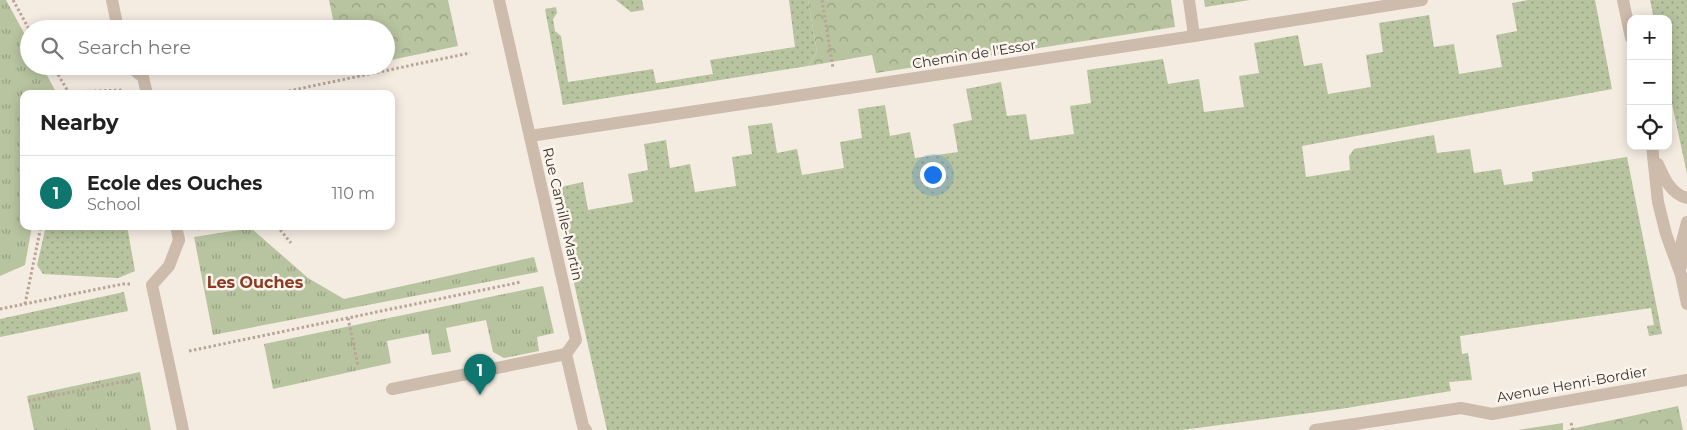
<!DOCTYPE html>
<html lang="en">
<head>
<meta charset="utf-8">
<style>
	:root { --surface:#fff; --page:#f6f6f6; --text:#222; --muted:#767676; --line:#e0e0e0; --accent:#0f766e }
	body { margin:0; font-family:Montserrat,sans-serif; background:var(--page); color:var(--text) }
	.controls { position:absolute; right:15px; top:15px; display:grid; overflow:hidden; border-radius:10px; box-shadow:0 2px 12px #0003 }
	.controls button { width:45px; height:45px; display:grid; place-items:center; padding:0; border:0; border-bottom:1px solid var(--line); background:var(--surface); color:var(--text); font:25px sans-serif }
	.you { position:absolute; left:932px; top:174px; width:18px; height:18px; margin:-12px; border:4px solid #fff; border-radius:50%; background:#1a73e8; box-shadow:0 0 0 8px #1a73e833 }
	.badge { display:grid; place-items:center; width:32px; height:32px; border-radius:50%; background:var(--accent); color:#fff; font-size:16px; font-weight:700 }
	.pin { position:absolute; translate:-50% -41px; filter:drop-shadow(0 1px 2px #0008) }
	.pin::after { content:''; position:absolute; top:26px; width:18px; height:15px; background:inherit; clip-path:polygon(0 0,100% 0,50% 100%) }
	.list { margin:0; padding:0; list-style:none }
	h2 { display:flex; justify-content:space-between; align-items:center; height:65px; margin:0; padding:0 20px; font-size:21px }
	h2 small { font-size:16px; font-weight:400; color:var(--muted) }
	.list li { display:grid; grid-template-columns:32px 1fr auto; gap:15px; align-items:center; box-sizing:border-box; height:75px; padding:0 20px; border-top:1px solid var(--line) }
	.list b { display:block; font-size:19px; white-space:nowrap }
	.list p { margin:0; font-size:16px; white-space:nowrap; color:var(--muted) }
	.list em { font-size:16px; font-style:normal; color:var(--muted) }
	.icon { flex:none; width:28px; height:28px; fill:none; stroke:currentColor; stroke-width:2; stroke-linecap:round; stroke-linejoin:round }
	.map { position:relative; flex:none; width:1687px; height:430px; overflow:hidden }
	.search { position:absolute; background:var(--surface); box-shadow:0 2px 12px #0003; left:20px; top:20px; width:375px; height:55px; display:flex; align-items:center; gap:12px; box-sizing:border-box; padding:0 18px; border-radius:28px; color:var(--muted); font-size:19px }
	.panel { position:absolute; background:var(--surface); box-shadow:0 2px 12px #0003; left:20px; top:90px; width:375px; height:140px; border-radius:10px }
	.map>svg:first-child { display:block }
	.grass { fill:url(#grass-tufts) }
	.park { fill:url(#park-crowns) }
	.garden { fill:url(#garden-dots) }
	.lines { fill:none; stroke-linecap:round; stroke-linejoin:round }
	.path { stroke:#b9a596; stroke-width:3; stroke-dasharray:2.5 2.5; stroke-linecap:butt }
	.service { stroke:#cdbbac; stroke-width:12 }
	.pedestrian { stroke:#cdbbac; stroke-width:12 }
	.minor { stroke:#cdbbac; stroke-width:12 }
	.labels { text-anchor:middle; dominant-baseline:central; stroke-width:5; stroke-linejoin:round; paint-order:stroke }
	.street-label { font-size:14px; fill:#3b302b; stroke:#fbf5ee }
	.quarter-label { font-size:16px; font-weight:bold; fill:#8c3b22; stroke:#fbf5ee }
</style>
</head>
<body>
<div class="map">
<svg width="1687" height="430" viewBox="0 0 1687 430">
	<defs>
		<pattern id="grass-tufts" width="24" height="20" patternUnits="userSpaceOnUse" patternTransform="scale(1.25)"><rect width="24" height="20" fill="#b8c4a0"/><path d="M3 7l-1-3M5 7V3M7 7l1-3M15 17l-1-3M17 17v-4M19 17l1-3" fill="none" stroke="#97a083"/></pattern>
		<pattern id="park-crowns" width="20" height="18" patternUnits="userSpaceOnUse" patternTransform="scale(1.25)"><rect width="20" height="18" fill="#b8c4a0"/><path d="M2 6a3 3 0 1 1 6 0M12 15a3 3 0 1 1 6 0" fill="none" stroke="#97a083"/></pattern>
		<pattern id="garden-dots" width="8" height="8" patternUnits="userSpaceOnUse" patternTransform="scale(1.25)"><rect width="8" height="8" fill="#b8c4a0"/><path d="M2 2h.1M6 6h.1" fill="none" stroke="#97a083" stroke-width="1.8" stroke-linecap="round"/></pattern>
	</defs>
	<rect width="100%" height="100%" fill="#f4ebe1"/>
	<g class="grass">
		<polygon points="0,0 6,0 29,42 29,66 42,66 57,94 24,94 24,226 32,226 25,265 0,276"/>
		<polygon points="251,228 308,278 344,299 534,257 538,272 213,335 194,237"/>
		<polygon points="543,286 554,333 537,337 539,351 504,358 493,352 486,320 446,328 451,352 432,355 428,333 387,341 391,363 273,389 264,344"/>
		<polygon points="140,372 151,430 34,430 27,396"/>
	</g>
	<g class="park">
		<polygon points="329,0 448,0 458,46 386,61 386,29 335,29"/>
		<polygon points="808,0 1171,0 1175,27 876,73 872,55 808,66 817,52"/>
		<polygon points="1678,406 1683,430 1566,430"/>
		<polygon points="1563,423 1563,430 1518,430"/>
	</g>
	<g class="garden">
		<polygon points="616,0 642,0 644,10 631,12"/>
		<polygon points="789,0 808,0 817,52 808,66 563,105 545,9 556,7 557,13 553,19 555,31 561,36 568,82 653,69 656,83 713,74 710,60 795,47"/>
		<polygon points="1204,0 1250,0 1205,7"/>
		<polygon points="1528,0 1595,0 1612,89 1302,146 1306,177 1350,170 1349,156 1354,149 1434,135 1437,153 1470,149 1474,173 1501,169 1504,185 1533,181 1532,172 1627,157 1662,334 1649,336 1647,326 1654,325 1651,308 1460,336 1462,354 1468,353 1472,380 1449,382 1451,391 1340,409 1182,430 607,430 574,283 556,188 583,182 588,210 633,202 628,174 648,170 644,144 666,140 670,168 690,164 695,192 736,186 732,157 752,154 748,126 772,123 777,153 797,149 802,175 844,168 840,142 862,138 858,109 885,105 890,136 910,132 915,158 958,152 953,124 972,120 966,89 1001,82 1007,116 1026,114 1030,140 1074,134 1070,106 1091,103 1087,70 1163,59 1168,84 1199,79 1204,112 1244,107 1239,76 1259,73 1254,43 1298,35 1304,66 1322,63 1328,94 1371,87 1366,55 1383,52 1379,23 1429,15 1434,47 1454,44 1459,74 1502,67 1496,35 1517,31 1512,3"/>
		<polygon points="1650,0 1687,0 1687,174 1668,85 1668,19 1654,19"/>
		<polygon points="46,226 127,226 135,271 118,278 43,274 37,265"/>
		<polygon points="124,292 128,311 0,337 0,319"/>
	</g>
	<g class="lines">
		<g class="path">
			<polyline points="13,0 29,29"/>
			<polyline points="822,0 833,68"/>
			<polyline points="53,66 69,93"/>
			<polyline points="69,92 123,90"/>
			<polyline points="274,94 470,53"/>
			<polyline points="277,226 291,243"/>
			<polyline points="198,229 209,226"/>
			<polyline points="25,304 41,226"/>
			<polyline points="0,309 123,284 131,284"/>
			<polyline points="348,318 358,366"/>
			<polyline points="189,351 521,282"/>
			<polyline points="28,401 141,378"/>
			<polyline points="1571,423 1573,430"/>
		</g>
		<polyline class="service" points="392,389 566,354"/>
		<g class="pedestrian">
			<polyline points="1189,0 1194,36"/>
			<polyline points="179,240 169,266 152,285 183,430"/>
		</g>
		<g class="minor">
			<polyline points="112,0 118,29"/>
			<polyline points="499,0 576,340 566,354 583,426 586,430"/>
			<polyline points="1623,0 1631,38"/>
			<polyline points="129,66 143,77 147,94"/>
			<polyline points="530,136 1194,36 1422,0"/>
			<polyline points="1652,146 1658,202 1666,234 1681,275 1687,304"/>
			<path d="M 1658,164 C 1664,178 1671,194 1687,198"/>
			<polyline points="176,226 179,240"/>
			<polyline points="1681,267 1681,245 1687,222"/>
			<polyline points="1315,430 1461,408 1492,414 1687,380"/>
		</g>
	</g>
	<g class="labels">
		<g class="street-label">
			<text transform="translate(974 54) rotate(-9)">Chemin de l'Essor</text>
			<text transform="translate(563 214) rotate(77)">Rue Camille-Martin</text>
			<text transform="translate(1572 384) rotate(-10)">Avenue Henri-Bordier</text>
		</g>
		<g class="quarter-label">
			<text x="255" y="282">Les Ouches</text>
		</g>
	</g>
</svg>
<div class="controls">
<button>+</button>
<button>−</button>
<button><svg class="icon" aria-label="locate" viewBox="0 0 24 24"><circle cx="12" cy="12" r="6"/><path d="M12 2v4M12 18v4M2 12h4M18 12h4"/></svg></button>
</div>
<div class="you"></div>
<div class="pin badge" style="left:480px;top:395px">1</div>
<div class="search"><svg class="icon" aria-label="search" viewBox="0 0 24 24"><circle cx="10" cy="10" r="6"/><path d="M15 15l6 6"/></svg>Search here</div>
<section class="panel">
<h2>Nearby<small></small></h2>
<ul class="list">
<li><span class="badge">1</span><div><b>Ecole des Ouches</b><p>School</p></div><em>110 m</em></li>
</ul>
</section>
</div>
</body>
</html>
